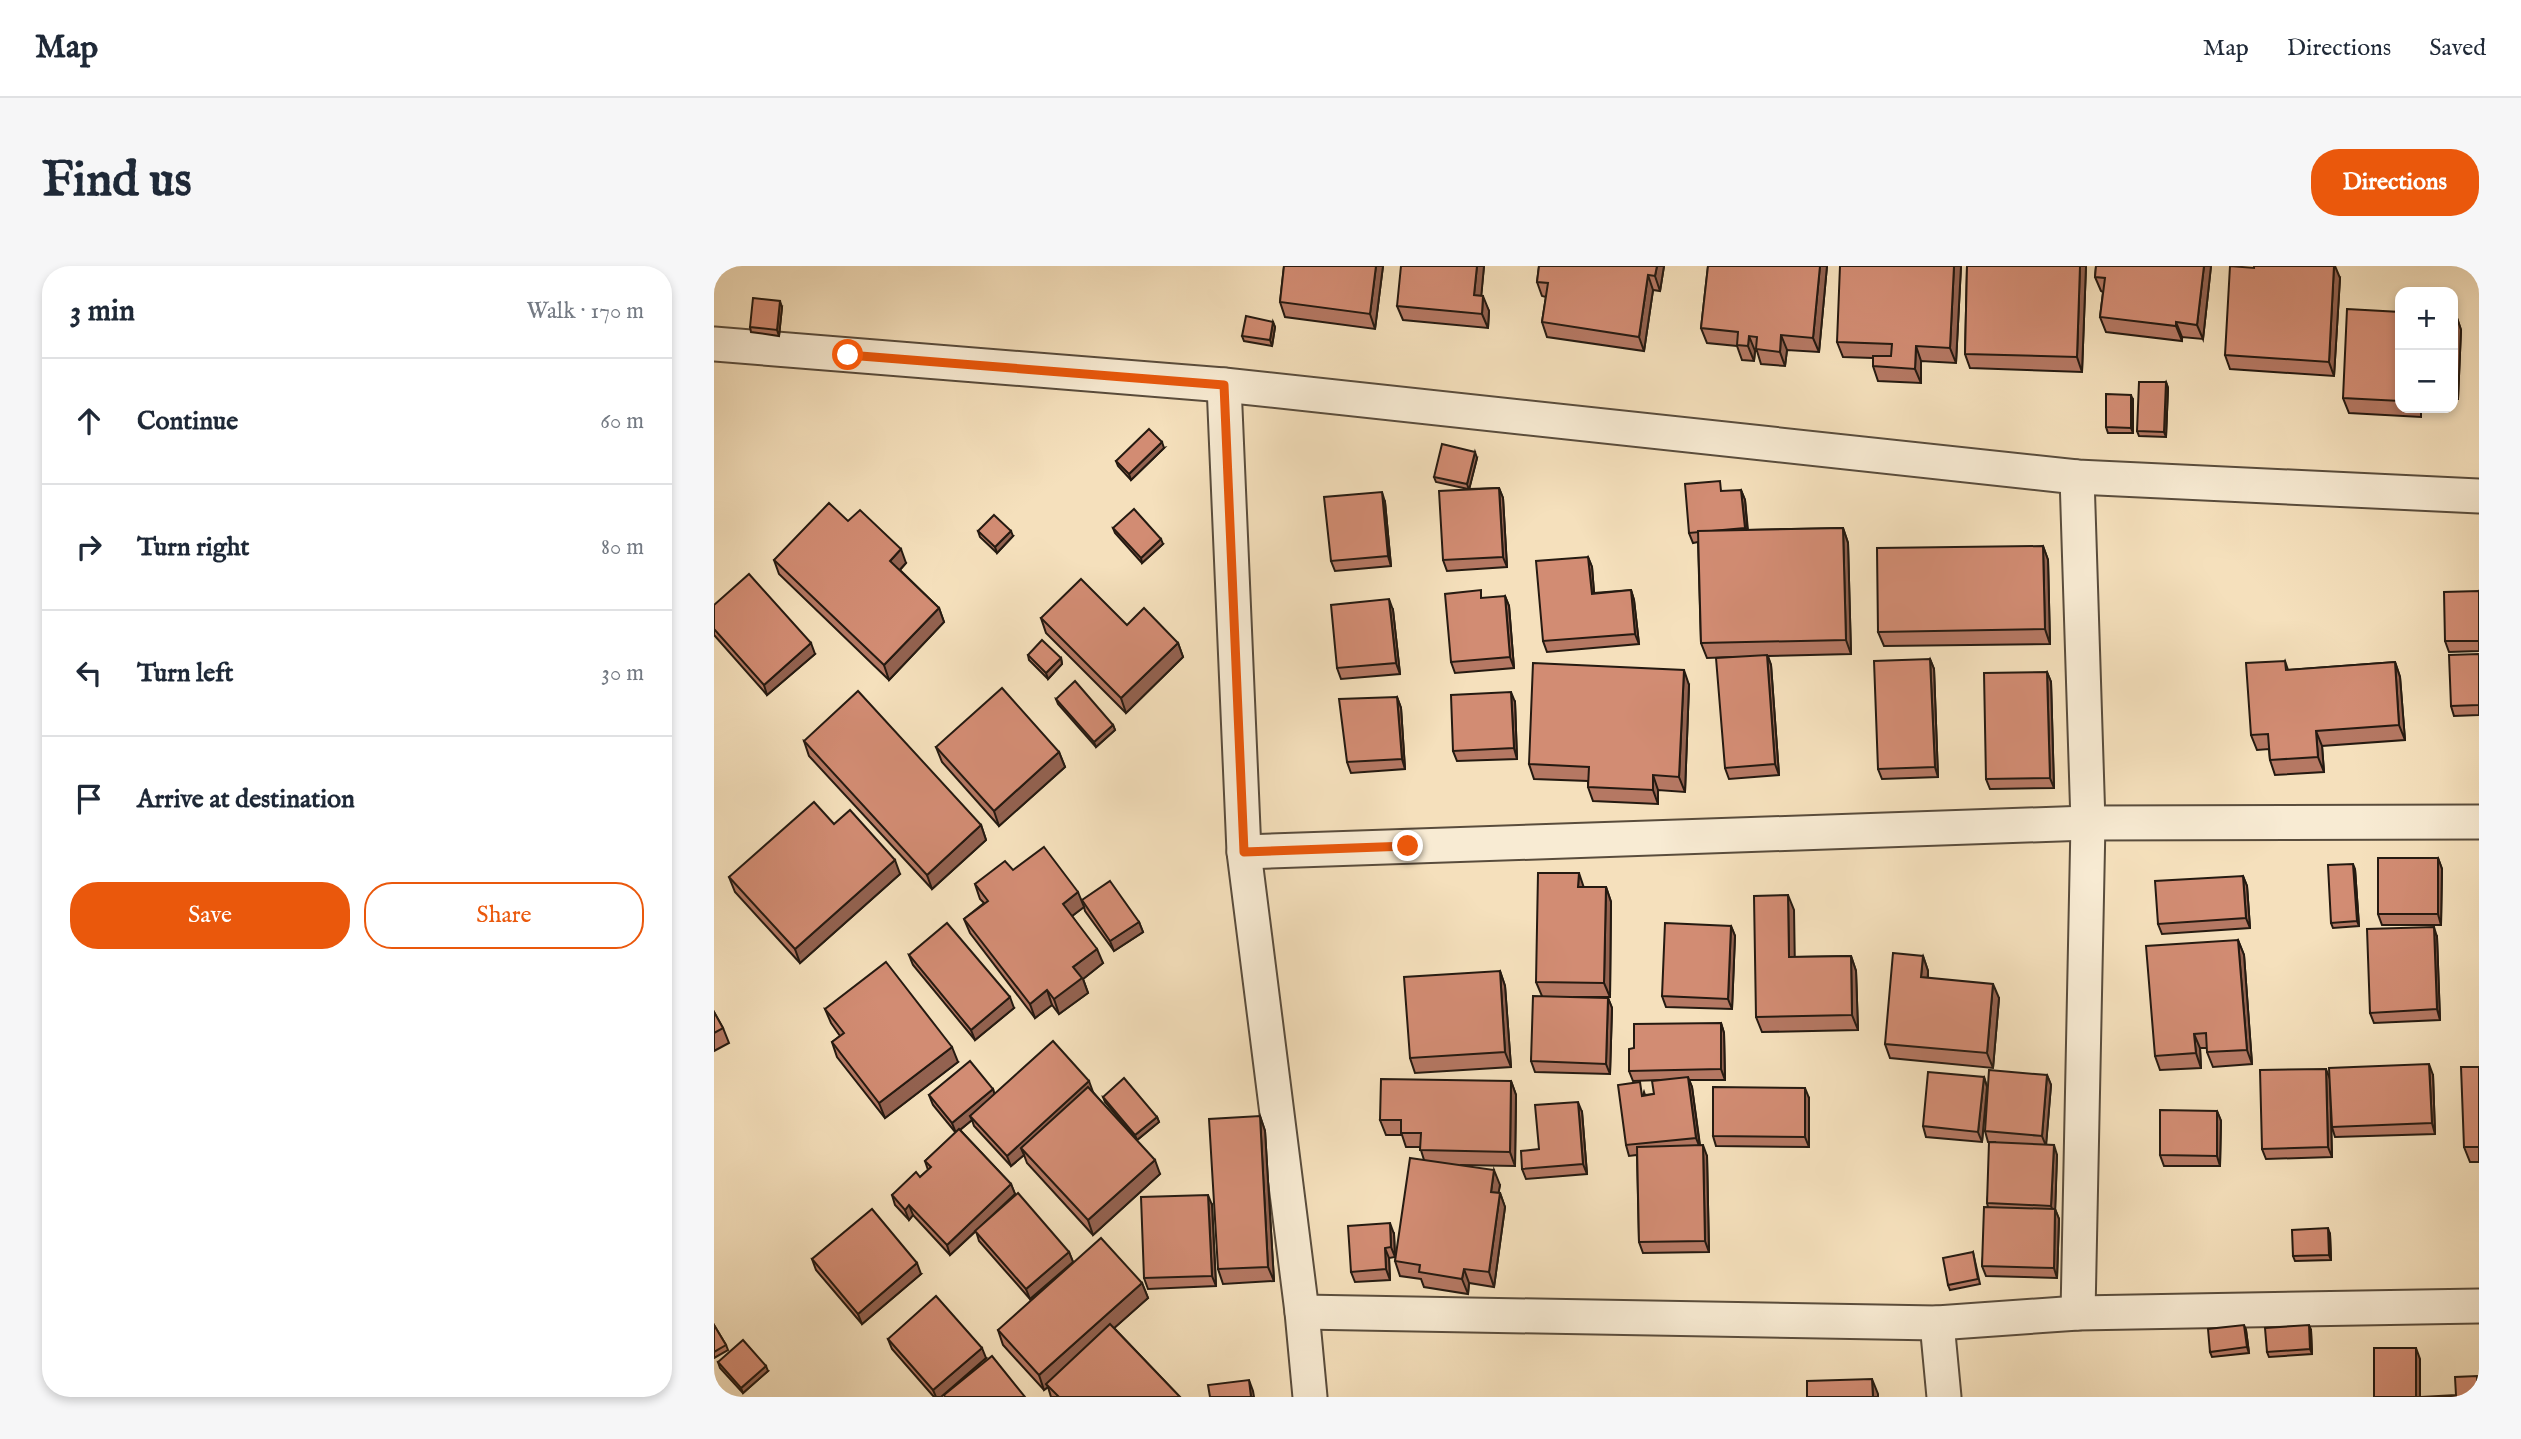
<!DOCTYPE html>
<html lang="en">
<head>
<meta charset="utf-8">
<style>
	:root { --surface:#fff; --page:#f6f6f7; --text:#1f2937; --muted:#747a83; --line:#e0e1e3; --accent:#ea580c }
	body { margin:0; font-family:"IM FELL English",serif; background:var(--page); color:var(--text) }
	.controls { position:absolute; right:21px; top:21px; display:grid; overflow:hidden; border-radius:14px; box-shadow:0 4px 10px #0003 }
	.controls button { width:63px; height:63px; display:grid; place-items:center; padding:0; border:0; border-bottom:2px solid var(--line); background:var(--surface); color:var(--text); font:35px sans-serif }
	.stop { position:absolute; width:21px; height:21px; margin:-16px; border:5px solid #ea580c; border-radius:50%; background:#fff }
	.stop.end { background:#ea580c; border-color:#fff; box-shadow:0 2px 7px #0008 }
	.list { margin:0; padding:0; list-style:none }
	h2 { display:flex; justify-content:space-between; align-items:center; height:91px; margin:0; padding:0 28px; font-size:30px }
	h2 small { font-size:23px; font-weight:400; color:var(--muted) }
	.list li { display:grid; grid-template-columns:46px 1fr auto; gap:21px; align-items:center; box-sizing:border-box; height:126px; padding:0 28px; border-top:2px solid var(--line) }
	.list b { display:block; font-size:26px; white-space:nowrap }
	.list em { font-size:23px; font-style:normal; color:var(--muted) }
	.actions { display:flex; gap:14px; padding:21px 28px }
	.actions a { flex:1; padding:16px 0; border:2px solid var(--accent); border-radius:28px; text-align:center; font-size:24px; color:var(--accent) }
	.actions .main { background:var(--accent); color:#fff }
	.icon { flex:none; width:38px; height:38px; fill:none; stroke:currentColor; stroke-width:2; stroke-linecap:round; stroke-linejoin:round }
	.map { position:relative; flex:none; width:1765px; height:1131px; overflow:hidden; border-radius:28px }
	header { display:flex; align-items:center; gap:42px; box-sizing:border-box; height:98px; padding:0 35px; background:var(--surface); border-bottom:2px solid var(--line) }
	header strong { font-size:33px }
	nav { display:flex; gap:38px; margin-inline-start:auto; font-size:24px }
	.intro { display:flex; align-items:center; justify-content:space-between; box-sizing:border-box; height:168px; padding:0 42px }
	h1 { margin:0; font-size:49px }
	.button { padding:18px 32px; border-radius:28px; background:var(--accent); color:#fff; font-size:24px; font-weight:700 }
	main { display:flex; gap:42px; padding:0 42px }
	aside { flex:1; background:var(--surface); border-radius:28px; box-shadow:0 4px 10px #0003 }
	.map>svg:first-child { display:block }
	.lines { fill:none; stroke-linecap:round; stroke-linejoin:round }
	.street-casing { stroke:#594c3c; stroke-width:37 }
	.street { stroke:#f8ebd3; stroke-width:33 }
	.wall { fill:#b57863; stroke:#251a11; stroke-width:2 }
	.shaded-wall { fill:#936250; stroke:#251a11; stroke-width:2 }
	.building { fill:#d28c73; stroke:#251a11; stroke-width:2 }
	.route { stroke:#ea580c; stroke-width:9 }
</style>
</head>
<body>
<header>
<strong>Map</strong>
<nav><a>Map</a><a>Directions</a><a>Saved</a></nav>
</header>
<div class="intro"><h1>Find us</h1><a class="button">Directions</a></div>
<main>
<aside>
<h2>3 min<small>Walk · 170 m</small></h2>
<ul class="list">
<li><svg class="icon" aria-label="ahead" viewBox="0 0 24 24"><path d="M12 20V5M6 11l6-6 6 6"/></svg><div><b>Continue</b></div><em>60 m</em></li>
<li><svg class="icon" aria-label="right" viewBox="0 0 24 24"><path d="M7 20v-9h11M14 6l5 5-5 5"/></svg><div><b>Turn right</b></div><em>80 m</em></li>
<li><svg class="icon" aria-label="left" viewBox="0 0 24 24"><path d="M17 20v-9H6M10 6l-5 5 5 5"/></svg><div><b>Turn left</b></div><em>30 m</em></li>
<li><svg class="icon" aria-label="arrive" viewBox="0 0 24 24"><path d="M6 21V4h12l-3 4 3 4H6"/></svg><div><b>Arrive at destination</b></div></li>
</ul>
<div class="actions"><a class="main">Save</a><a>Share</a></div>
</aside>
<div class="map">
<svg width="1765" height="1131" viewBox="0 0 1765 1131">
	<rect width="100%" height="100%" fill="#f5e0bc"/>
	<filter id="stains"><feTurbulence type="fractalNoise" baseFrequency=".00286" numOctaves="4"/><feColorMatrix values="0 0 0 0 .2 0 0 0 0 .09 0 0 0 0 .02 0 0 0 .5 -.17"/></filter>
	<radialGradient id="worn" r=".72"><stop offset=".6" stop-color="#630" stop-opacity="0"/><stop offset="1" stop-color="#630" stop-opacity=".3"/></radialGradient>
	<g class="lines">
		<g class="street-casing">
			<g id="street">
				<polyline points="0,78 510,119 1363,211 1765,230"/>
				<polyline points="510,119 530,586 588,1046 596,1131"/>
				<polyline points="1363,211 1374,557 1364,1047"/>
				<polyline points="530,586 1374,557 1765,556"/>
				<polyline points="588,1046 1223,1057 1364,1047 1765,1040"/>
				<polyline points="1223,1057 1230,1131"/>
			</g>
		</g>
		<use href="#street" class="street"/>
	</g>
	<g class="wall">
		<polygon points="570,0 669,0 661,63 571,51 566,36"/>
		<polygon points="770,0 767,30 775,45 774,62 689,54 683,40"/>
		<polygon points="825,0 950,0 946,25 939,24 930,85 833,71 828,56 832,31 828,30 823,16"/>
		<polygon points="994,0 1113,0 1105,86 1073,84 1071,100 1047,98 1043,85 1041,85 1040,95 1028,94 1023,80 993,77 987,62"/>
		<polygon points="1247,0 1242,97 1207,95 1207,117 1164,115 1159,100 1159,92 1129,91 1123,76"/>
		<polygon points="1253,0 1372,0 1368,106 1256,102 1251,88"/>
		<polygon points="1382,0 1497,0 1489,73 1468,71 1468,75 1392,66 1386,51 1389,26 1387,25 1381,11"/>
		<polygon points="1626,12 1620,110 1516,103 1511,89"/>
		<polygon points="68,41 65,70 37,66 36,61"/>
		<polygon points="1686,46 1686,142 1707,142 1707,151 1635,147 1629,132"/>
		<polygon points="1739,49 1742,49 1747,64 1744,133 1739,133"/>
		<polygon points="559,56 561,61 558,80 530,75 528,70"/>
		<polygon points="1452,116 1454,122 1452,171 1425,170 1423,165"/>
		<polygon points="1419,134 1419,167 1394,167 1392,161"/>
		<polygon points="450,182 417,214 404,200 402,195"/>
		<polygon points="763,192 755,223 785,222 789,232 793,301 733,305 729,294 754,223 722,216 720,211"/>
		<polygon points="1027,224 1031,234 1034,264 1129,262 1134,277 1137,388 1054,390 1057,399 1065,509 1015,513 1011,502 1018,391 993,392 987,377 984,276 979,277 975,267"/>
		<polygon points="671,236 677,300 621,305 617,295"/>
		<polygon points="134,255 192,297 186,304 225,342 230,356 175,414 65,308 60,294"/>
		<polygon points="399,262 449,278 428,297 401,267"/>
		<polygon points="264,265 299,270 283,287 266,271"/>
		<polygon points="1329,280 1334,294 1336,378 1170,380 1164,366"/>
		<polygon points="874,291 878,301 880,327 917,324 920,334 925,378 833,386 829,375"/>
		<polygon points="1765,325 1765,385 1735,386 1731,375"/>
		<polygon points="791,330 795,340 800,402 741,407 737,396"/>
		<polygon points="0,339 101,388 53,429 0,369"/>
		<polygon points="679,344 686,408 627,413 623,402"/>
		<polygon points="327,352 413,359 464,377 469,391 412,447 332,367"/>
		<polygon points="1765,388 1765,449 1740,450 1737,440"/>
		<polygon points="314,389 347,392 348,398 334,413 315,394"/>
		<polygon points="1216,393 1220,403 1224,511 1168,513 1164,503"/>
		<polygon points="1571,395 1574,404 1681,396 1686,411 1691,474 1608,480 1610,506 1561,509 1556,494 1555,483 1543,484 1537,469"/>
		<polygon points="1333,406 1337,416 1340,522 1276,523 1272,513"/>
		<polygon points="975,419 971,526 944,524 944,538 879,535 874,521 874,515 820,513 815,498"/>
		<polygon points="683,431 687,442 691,503 637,507 633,496"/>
		<polygon points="342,433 399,459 401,464 382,481 344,438"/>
		<polygon points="801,436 803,493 743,495 739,485"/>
		<polygon points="90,475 267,559 272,574 218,623 95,490"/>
		<polygon points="222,481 345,486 351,501 285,560 228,496"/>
		<polygon points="120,558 186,608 86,697 21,626 15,611"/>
		<polygon points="1724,592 1728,603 1727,659 1668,659 1664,648"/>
		<polygon points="1641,603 1645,660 1619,662 1617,657"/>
		<polygon points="299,604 368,634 425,656 429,666 400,685 371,645 370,641 358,650 389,697 369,713 374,727 345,748 338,739 321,752 256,667 250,653 270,637 266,633 261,618"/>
		<polygon points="1529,610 1533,620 1536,662 1448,668 1444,658"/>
		<polygon points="870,621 892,621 897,636 896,731 859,731 894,732 898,742 896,808 821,806 817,795 828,730 822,716"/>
		<polygon points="1080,644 1080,691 1137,690 1142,705 1144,764 1048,766 1042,751"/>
		<polygon points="1017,660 1021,670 1018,743 952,741 948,730"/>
		<polygon points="1723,671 1726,754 1660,757 1656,747"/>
		<polygon points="1524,674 1530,689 1538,798 1499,801 1493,786 1493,782 1486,782 1487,802 1446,804 1441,790"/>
		<polygon points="195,689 300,742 261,774 199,699"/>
		<polygon points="1209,690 1214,705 1214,712 1285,732 1279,802 1176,792 1171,778"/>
		<polygon points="786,705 791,720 797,801 701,807 696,792"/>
		<polygon points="111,743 244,796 171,852 123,791 118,776 126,770 117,757"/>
		<polygon points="0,746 9,762 15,777 0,785"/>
		<polygon points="1007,757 1010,767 1011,814 975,814 978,821 986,879 993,890 995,986 929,987 925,976 923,889 915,890 912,879 930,826 931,829 940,828 945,814 919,815 915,805 920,782"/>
		<polygon points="1765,801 1765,896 1756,896 1750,881"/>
		<polygon points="1333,809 1337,819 1332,878 1343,889 1341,943 1345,953 1343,1012 1272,1010 1268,1000 1274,941 1273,937 1281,876 1274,876 1271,865"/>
		<polygon points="1719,809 1721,868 1621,871 1618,861 1616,825 1618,891 1552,893 1548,883 1616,812"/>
		<polygon points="1270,811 1273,821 1268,876 1212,871 1209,860"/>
		<polygon points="797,815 802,829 801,900 746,899 786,919 784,927 786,927 791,941 780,1021 755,1017 754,1028 710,1021 707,1013 686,1010 681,995 710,894 706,881 692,881 688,869 672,869 666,854"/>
		<polygon points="279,823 280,828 379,826 446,908 379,969 313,897 310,889 297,900 260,860 258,854 246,864 297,918 301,928 273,955 355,986 359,996 316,1033 265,975 262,965 236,989 199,949 195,954 181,939 178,929 206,911 214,904 211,895 242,867 219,839 215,829"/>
		<polygon points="389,831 443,851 445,856 423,874 391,836"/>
		<polygon points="1095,832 1095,881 1002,880 999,870"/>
		<polygon points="1503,845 1507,855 1506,900 1450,900 1446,889"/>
		<polygon points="868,846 873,908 812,913 808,903 825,883"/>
		<polygon points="546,850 551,865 560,1015 509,1018 504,1003"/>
		<polygon points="498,939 502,1020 434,1023 430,1012"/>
		<polygon points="680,968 681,991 675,992 676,1014 641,1016 637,1006"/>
		<polygon points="1616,968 1617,994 1581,995 1579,990"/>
		<polygon points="1259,986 1266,1018 1236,1024 1234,1019"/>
		<polygon points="98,993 207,1008 148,1058 102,1004"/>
		<polygon points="428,1017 434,1032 400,1062 466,1131 337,1131 334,1121 330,1124 289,1079 284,1064"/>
		<polygon points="0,1059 12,1079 14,1084 0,1092"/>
		<polygon points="1532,1064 1535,1087 1498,1091 1496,1086"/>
		<polygon points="1597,1064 1598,1088 1555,1091 1553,1086"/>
		<polygon points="174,1073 272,1092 227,1131 220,1131 178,1083"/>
		<polygon points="4,1096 54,1105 29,1127 6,1102"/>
	</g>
	<g class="shaded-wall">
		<polygon points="662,0 669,0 661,63 656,48"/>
		<polygon points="763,0 770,0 766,44 760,29"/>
		<polygon points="943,0 950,0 946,25 941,10"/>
		<polygon points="1106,0 1113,0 1105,86 1099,72"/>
		<polygon points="1240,0 1247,0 1242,97 1236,82"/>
		<polygon points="1366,0 1372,0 1368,106 1363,91"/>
		<polygon points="1490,0 1497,0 1489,73 1483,59"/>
		<polygon points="1620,0 1621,0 1626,12 1620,110 1615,96"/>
		<polygon points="934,9 939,24 930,85 925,71"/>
		<polygon points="769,30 775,45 774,62 768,48"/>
		<polygon points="66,35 68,41 65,70 63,64"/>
		<polygon points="1742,49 1747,64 1744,133 1739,120"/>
		<polygon points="559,56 561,61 558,80 556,74"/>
		<polygon points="1462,56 1468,71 1468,75 1462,60"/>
		<polygon points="1067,69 1073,84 1071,100 1066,86"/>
		<polygon points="1035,70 1041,85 1040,95 1034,80"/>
		<polygon points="1202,80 1207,95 1207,117 1201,103"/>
		<polygon points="1452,116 1454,122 1452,171 1450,166"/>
		<polygon points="1417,129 1419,134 1419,167 1417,162"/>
		<polygon points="448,176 450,182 417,214 415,208"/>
		<polygon points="761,186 763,192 755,224 753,218"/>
		<polygon points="785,222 789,232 793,301 789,291"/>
		<polygon points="1027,224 1031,234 1034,273 1031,262"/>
		<polygon points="668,226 671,236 677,300 674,290"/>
		<polygon points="1129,262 1134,277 1137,388 1132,374"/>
		<polygon points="297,265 299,270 283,287 281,281"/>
		<polygon points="447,273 449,278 428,297 427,292"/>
		<polygon points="1329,280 1334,294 1336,378 1331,363"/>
		<polygon points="187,283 192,297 181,309 176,295"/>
		<polygon points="874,291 878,301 881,338 878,328"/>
		<polygon points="917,324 920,334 925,378 921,368"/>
		<polygon points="791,330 795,340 800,402 796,391"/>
		<polygon points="675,333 679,344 686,408 682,397"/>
		<polygon points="225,342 230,356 175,414 170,399"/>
		<polygon points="97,377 101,388 53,429 50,419"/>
		<polygon points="464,377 469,391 412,447 407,432"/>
		<polygon points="1053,389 1057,399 1065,509 1061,498"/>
		<polygon points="347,392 348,398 334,413 332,407"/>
		<polygon points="1216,393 1220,403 1224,511 1221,501"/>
		<polygon points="1681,396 1686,411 1691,474 1685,459"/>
		<polygon points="970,404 975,419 971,526 965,511"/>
		<polygon points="1333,406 1337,416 1340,522 1336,512"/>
		<polygon points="797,426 801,436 803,493 800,482"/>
		<polygon points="683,431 687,442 691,503 688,493"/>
		<polygon points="399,459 401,464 382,481 380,476"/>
		<polygon points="1602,465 1608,480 1610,506 1604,491"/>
		<polygon points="345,486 351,501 285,560 280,545"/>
		<polygon points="939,509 944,524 944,538 939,524"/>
		<polygon points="267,559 272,574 218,623 213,609"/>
		<polygon points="1724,592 1728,603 1727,659 1724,648"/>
		<polygon points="181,594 186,608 86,697 81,683"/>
		<polygon points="1639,598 1641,603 1645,660 1643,655"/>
		<polygon points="865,607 870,622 864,621"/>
		<polygon points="1529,610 1533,620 1536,662 1532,652"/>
		<polygon points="892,621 897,636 896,731 890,717"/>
		<polygon points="364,626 370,641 354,653 349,638"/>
		<polygon points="1074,629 1080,644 1081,706 1075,691"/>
		<polygon points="425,656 429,666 400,685 396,675"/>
		<polygon points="1017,660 1021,670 1018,743 1014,733"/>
		<polygon points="1720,661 1723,671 1726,754 1723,743"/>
		<polygon points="1524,674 1530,689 1538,798 1533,784"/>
		<polygon points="383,683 389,697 369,713 374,727 345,748 340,733 359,701"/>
		<polygon points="1137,690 1142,705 1144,764 1138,749"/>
		<polygon points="1209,690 1214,705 1213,726 1207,711"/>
		<polygon points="786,705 791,720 797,801 791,786"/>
		<polygon points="1279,718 1285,732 1279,802 1273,787"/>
		<polygon points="333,724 338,739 321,752 316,738"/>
		<polygon points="296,731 300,742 261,774 257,764"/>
		<polygon points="894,732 898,742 896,808 892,798"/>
		<polygon points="1007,757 1010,767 1011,814 1007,803"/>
		<polygon points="1480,768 1486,782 1487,802 1482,787"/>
		<polygon points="238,781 244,796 171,852 165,837"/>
		<polygon points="1715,798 1719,809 1721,868 1718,857"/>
		<polygon points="1612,803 1616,813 1618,891 1614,881"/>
		<polygon points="1333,809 1337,819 1332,880 1328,870"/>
		<polygon points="974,811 978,821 986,882 982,872"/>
		<polygon points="1270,811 1273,821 1268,876 1264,866"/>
		<polygon points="375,815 379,826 312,887 307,882 310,889 297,900 293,890"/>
		<polygon points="797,815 802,829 801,900 796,886"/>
		<polygon points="1091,822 1095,832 1095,881 1091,871"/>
		<polygon points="279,823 282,833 256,850 258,854 242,867 238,857"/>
		<polygon points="864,836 868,846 873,908 869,898"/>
		<polygon points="1503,845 1507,855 1506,900 1503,890"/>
		<polygon points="546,850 551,865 560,1015 554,1001"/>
		<polygon points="443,851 445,856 423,874 421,869"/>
		<polygon points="989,879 993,890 995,986 991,975"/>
		<polygon points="1340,879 1343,889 1341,950 1337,940"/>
		<polygon points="441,894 446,908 379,969 374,954"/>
		<polygon points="780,904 786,919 782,941 777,926"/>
		<polygon points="297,918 301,928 236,989 233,979"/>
		<polygon points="786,927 791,941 780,1021 775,1006"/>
		<polygon points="494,929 498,939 502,1020 498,1010"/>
		<polygon points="195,939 199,949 195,954 191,944"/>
		<polygon points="1341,943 1345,953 1343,1012 1340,1002"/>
		<polygon points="676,957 680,968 681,991 677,981"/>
		<polygon points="1614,962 1616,968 1617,994 1615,989"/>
		<polygon points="671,982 675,992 676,1014 672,1003"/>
		<polygon points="355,986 359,996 316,1033 312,1023"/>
		<polygon points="203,997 207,1008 148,1058 144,1048"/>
		<polygon points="750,1003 755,1017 754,1028 748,1013"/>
		<polygon points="428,1017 434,1032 335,1120 332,1118 334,1121 330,1124 325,1109"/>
		<polygon points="1530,1059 1532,1064 1535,1087 1533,1081"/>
		<polygon points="1595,1059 1597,1064 1598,1088 1596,1083"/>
		<polygon points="268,1082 272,1092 227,1131 222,1131 219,1124"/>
		<polygon points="1702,1082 1706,1093 1706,1131 1702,1131"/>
		<polygon points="52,1100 54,1105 29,1127 27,1122"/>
		<polygon points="1158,1113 1164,1128 1164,1131 1159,1131"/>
		<polygon points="535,1114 539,1125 540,1131 537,1131"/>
	</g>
	<g class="building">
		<polygon points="570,0 662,0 656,48 566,36"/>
		<polygon points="687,0 763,0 760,29 769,30 768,48 683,40"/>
		<polygon points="825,0 943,0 941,10 934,9 925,71 828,56 834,17 823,16"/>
		<polygon points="994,0 1106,0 1099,72 1067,69 1066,86 1042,83 1043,71 1035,70 1034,80 1023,79 1024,66 987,62"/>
		<polygon points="1126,0 1240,0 1236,82 1202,80 1201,103 1159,100 1159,90 1177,90 1178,78 1123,76"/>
		<polygon points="1253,0 1366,0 1363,91 1251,88"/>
		<polygon points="1382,0 1490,0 1483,59 1462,56 1462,60 1386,51 1391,12 1381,11"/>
		<polygon points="1516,0 1540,2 1540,0 1620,0 1615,96 1511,89"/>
		<polygon points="39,32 66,35 63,64 36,61"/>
		<polygon points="1633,43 1686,46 1686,135 1629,132"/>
		<polygon points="1739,49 1742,49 1739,108"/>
		<polygon points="532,50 559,56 556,74 528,70"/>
		<polygon points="1425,116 1452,116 1450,166 1423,165"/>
		<polygon points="1392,128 1417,129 1417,162 1392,161"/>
		<polygon points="435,163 448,176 415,208 402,195"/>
		<polygon points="728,178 761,186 753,218 720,211"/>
		<polygon points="1006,215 1007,225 1027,224 1031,262 975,267 971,218"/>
		<polygon points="785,222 789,291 729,294 725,225"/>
		<polygon points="668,226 674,290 617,295 610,231"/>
		<polygon points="115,237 134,255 146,244 187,283 176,295 225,342 170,399 60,294"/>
		<polygon points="420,243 447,273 427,292 399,262"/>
		<polygon points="280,249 297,265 281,281 264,265"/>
		<polygon points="1129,262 1132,374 987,377 984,265"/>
		<polygon points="1329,280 1331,363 1164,366 1163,282"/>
		<polygon points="874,291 878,328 917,324 921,368 829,375 822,295"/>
		<polygon points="35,308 97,377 50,419 0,363 0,339"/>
		<polygon points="367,313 413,359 430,342 464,377 407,432 327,352"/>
		<polygon points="767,324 767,332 791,330 796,391 737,396 731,328"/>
		<polygon points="1765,325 1765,375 1731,375 1730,326"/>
		<polygon points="675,333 682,397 623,402 617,339"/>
		<polygon points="328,374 347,392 332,407 314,389"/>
		<polygon points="1765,388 1765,439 1737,440 1735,389"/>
		<polygon points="1053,389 1061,498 1011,502 1002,392"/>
		<polygon points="1216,393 1221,501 1164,503 1160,395"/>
		<polygon points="1571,395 1572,404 1681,396 1685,459 1602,465 1604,491 1556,494 1554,468 1537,469 1532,397"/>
		<polygon points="819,397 970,404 965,511 939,509 939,524 874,521 875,501 815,498"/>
		<polygon points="1333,406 1336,512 1272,513 1270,407"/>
		<polygon points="361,415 399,459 380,476 342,433"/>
		<polygon points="288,422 345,486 280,545 222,481"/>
		<polygon points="144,425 267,559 213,609 90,475"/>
		<polygon points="797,426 800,482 739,485 737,429"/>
		<polygon points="683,431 688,493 633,496 625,433"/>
		<polygon points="100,536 120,558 136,544 181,594 81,683 15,611"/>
		<polygon points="330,581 364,626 349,638 383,683 359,701 368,712 340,733 333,724 316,738 250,653 274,635 261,618 291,595 299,604"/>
		<rect x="1664" y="592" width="60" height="56"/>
		<polygon points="1639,598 1643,655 1617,657 1614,599"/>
		<polygon points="824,607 865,607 864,621 892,621 890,717 822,716"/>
		<polygon points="1529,610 1532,652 1444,658 1441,615"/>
		<polygon points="396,615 425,656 396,675 368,634"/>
		<polygon points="1074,629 1075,691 1137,690 1138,749 1042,751 1040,630"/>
		<polygon points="233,657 296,731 257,764 195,689"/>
		<polygon points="951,657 1017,660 1014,733 948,730"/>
		<polygon points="1720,661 1723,743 1656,747 1653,663"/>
		<polygon points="1524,674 1533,784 1493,786 1492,767 1480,768 1482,787 1441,790 1432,680"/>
		<polygon points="1179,687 1209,690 1207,711 1279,718 1273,787 1171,778"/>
		<polygon points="172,696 238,781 165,837 118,776 130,767 111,743"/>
		<polygon points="786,705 791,786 696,792 690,711"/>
		<polygon points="819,730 894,732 892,798 817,795"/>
		<polygon points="0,746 9,762 0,767"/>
		<polygon points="1007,757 1007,803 915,805 915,783 920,782 920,758"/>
		<polygon points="339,775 375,815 293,890 256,850"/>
		<polygon points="256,795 279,823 238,857 215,829"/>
		<polygon points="1715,798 1718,857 1618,861 1615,802"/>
		<polygon points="1747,801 1765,801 1765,881 1750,881"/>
		<polygon points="1612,803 1614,881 1548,883 1546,804"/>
		<polygon points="1275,804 1333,809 1328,870 1271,865"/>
		<polygon points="1214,806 1270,811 1264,866 1209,860"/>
		<polygon points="974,811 982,872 912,879 904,819 926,816 928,830 940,828 938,815"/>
		<polygon points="410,812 443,851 421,869 389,831"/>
		<polygon points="667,813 797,815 796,886 706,884 707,867 687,867 687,854 666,854"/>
		<polygon points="374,821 441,894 374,954 307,882"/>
		<polygon points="999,821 1091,822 1091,871 999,870"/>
		<polygon points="864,836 869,898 808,903 807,885 825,883 821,839"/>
		<polygon points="1446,844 1503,845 1503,890 1446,889"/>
		<polygon points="546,850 554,1001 504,1003 495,853"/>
		<polygon points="245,863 297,918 233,979 195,939 191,944 178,929 202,906 206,911 217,901 211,895"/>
		<polygon points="1275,876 1340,879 1337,940 1273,937"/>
		<polygon points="989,879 991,975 925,976 923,881"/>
		<polygon points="696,892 780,904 777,926 786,927 775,1006 750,1003 748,1013 705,1006 706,999 681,995"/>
		<polygon points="304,927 355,986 312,1023 261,965"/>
		<polygon points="494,929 498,1010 430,1012 427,931"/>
		<polygon points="1270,941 1341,943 1340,1002 1268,1000"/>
		<polygon points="158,943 203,997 144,1048 98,993"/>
		<polygon points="676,957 677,981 671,982 672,1003 637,1006 634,960"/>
		<polygon points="1614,962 1615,989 1579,990 1578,964"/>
		<polygon points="387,972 428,1017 325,1109 284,1064"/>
		<polygon points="1259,986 1264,1013 1234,1019 1229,992"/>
		<polygon points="222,1030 268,1082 219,1124 174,1073"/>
		<polygon points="396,1058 466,1131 345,1131 332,1118"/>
		<polygon points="0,1059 12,1079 0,1086"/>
		<polygon points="1530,1059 1533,1081 1496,1086 1494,1063"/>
		<polygon points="1595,1059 1596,1083 1553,1086 1551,1062"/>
		<polygon points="29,1074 52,1100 27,1122 4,1096"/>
		<rect x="1660" y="1082" width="42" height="49"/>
		<polygon points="278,1090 311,1131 231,1131 230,1129"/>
		<polygon points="1763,1110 1764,1131 1707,1131 1742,1129 1741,1111"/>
		<polygon points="1158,1113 1159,1131 1093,1131 1093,1115"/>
		<polygon points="535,1114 537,1131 496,1131 494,1119"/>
	</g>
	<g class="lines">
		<polyline class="route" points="134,89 510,119 530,586 694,580"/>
	</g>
	<rect width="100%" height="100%" filter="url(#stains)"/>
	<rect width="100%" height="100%" fill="url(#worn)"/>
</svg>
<div class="controls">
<button>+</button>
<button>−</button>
</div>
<div class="stop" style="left:134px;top:89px"></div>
<div class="stop end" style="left:694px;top:580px"></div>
</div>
</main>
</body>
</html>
